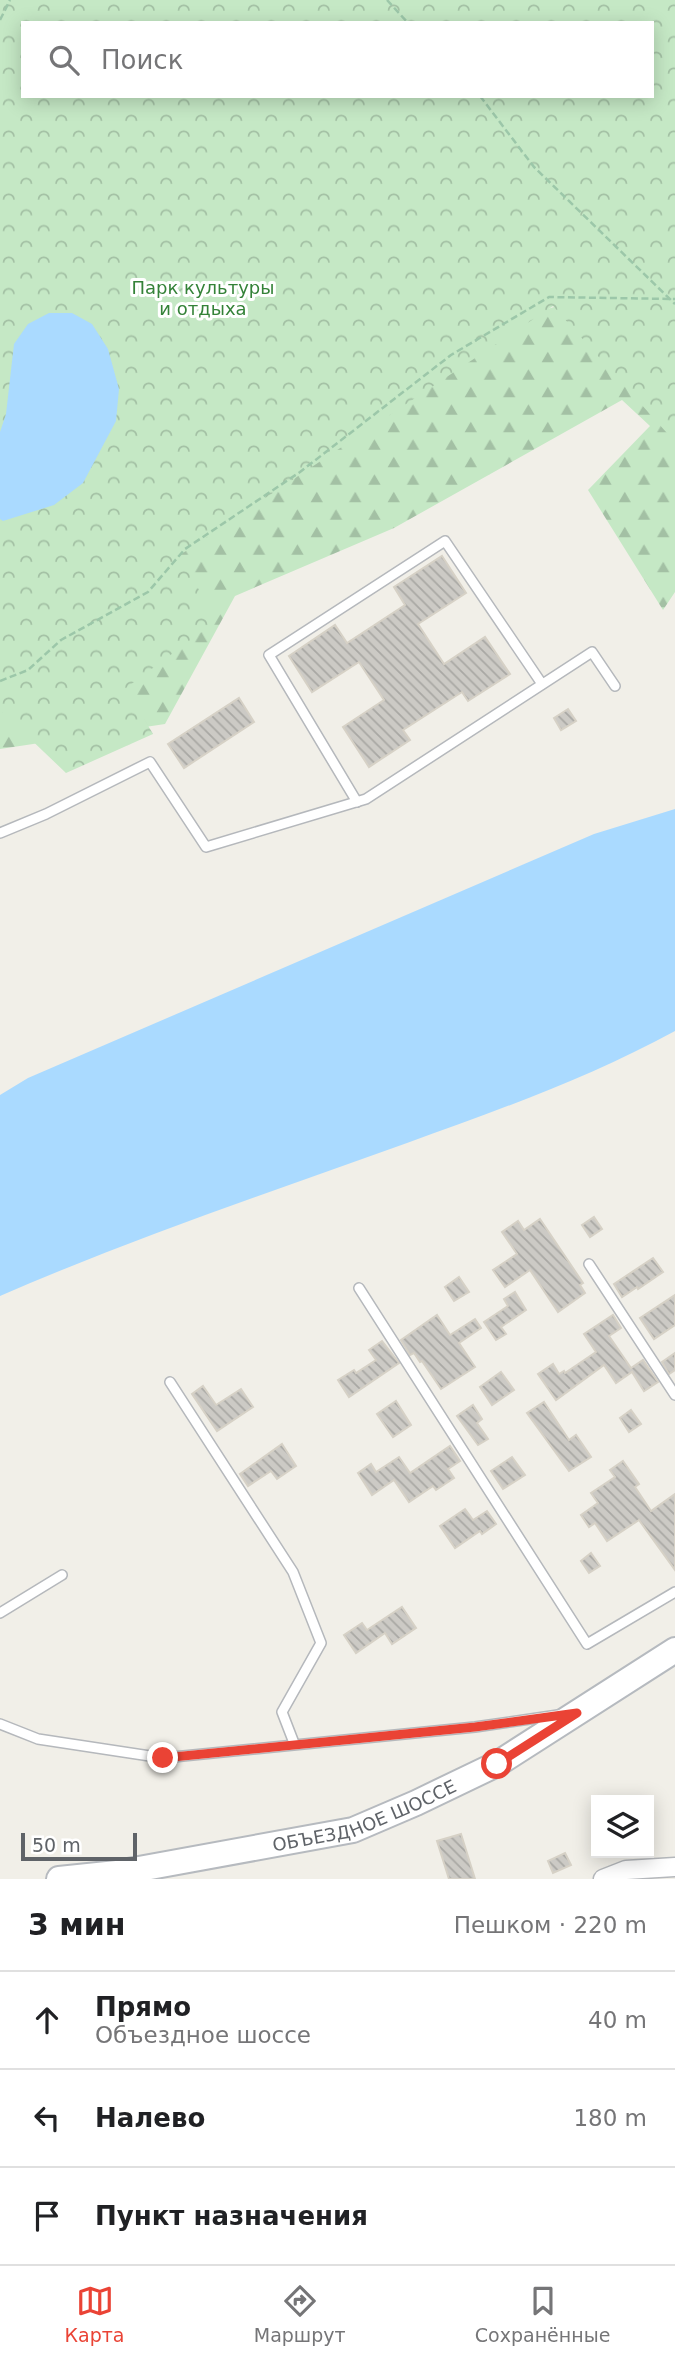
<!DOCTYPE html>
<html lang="ru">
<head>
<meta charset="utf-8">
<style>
	:root { --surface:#fff; --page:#f6f6f6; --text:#202124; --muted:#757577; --line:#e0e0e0; --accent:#ea4335 }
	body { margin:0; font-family:"DejaVu Sans",sans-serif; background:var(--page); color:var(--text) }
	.controls { position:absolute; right:21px; bottom:21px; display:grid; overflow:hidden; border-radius:0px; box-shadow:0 4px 18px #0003 }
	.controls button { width:63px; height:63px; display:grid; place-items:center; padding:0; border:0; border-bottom:2px solid var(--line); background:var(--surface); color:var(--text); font:35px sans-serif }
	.scale { position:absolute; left:21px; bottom:18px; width:116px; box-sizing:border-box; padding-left:7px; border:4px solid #5f6368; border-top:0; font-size:19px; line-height:24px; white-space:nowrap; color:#5f6368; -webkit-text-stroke:5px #fff; paint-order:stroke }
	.stop { position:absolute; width:21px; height:21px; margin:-16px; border:5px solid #ea4335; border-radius:50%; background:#fff }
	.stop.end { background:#ea4335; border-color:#fff; box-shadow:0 2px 7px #0008 }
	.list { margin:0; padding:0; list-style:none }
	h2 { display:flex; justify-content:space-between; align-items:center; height:91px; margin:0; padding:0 28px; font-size:30px }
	h2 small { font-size:23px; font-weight:400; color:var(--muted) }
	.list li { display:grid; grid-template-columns:46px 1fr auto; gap:21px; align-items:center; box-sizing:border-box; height:98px; padding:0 28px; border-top:2px solid var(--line) }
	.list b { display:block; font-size:26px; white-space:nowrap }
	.list p { margin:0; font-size:23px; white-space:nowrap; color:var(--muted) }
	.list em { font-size:23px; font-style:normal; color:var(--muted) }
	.icon { flex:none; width:38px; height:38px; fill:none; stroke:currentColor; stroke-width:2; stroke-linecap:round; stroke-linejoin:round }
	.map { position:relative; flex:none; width:675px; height:1879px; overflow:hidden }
	.search { position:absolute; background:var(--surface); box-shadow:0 4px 18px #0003; left:21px; right:21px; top:21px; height:77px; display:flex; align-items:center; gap:18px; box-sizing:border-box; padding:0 24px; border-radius:0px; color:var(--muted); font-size:26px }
	.sheet { height:385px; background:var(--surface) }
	nav { display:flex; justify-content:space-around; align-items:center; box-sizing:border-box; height:98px; border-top:2px solid var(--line); background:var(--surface); font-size:19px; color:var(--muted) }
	nav a { display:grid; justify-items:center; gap:4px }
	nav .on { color:var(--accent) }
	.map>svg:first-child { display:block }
	.forest { fill:url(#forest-firs) }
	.park { fill:url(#park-crowns); fill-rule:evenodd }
	.water { fill:#aadaff }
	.building { fill:url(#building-back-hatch); stroke:#d6d1c6; stroke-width:2 }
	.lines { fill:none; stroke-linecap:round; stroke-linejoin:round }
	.lane-casing { stroke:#b5b8bc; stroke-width:12 }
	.street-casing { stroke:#b5b8bc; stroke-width:21 }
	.secondary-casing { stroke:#b6babf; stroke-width:28 }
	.path { stroke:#9cc7a9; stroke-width:2.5; stroke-dasharray:7 3.5; stroke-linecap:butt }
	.lane { stroke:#fff; stroke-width:9 }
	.street { stroke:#fff; stroke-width:18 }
	.secondary { stroke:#fff; stroke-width:24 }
	.route { stroke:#ea4335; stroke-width:9 }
	.labels { text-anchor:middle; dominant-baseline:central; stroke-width:6; stroke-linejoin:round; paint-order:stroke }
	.park-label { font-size:18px; fill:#348238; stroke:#fff }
	.street-label { font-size:18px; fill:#5f6368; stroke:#fff }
</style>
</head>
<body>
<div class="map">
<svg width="675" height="1879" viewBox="0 0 675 1879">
	<defs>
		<pattern id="forest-firs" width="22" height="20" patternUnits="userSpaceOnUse" patternTransform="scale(1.75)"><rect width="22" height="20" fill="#c5e8c5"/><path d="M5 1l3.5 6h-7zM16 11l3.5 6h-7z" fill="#a3c0a4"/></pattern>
		<pattern id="park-crowns" width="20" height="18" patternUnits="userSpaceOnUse" patternTransform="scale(1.75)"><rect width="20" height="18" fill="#c5e8c5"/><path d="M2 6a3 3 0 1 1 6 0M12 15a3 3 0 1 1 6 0" fill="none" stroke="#a3c0a4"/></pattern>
		<pattern id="building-back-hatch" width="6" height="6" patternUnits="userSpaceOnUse" patternTransform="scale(1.75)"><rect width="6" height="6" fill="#cccac5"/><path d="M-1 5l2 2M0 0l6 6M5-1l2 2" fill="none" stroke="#a9a8a4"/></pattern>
	</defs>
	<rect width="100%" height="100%" fill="#f1efe8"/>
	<polygon class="forest" points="610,290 675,361 675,592 663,610 588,490 650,426 622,400 394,528 235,596 165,724 0,749 0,656 541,311"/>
	<path class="park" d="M 0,0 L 675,0 L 675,442 L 553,306 L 180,555 L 216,621 L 126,688 L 153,734 L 66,773 L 0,710 ZM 23,23 L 652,23 L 652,96 L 23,96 Z"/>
	<g class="water">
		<polygon points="49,313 72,313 92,324 108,349 119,389 116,421 83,483 54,505 3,521 0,519 0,432 6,414 14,344 28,324"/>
		<path d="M 675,809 L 675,1031 C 589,1078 498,1110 407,1143 C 271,1192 133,1238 0,1296 L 0,1095 L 28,1078 L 594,834 Z"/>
	</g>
	<g class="building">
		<polygon points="442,556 466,593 418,624 444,664 485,637 510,674 468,701 462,692 403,730 410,740 369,767 343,727 384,700 359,662 312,692 289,656 335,625 347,643 405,605 394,587"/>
		<polygon points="239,698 254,722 184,768 168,744"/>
		<polygon points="568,709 576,721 561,730 554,718"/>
		<polygon points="594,1217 602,1229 590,1237 582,1225"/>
		<polygon points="540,1219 583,1283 580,1285 585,1293 558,1312 530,1270 505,1287 493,1270 517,1254 502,1232 518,1221 524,1230"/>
		<polygon points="653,1258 663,1272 638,1289 637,1287 622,1297 614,1284"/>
		<polygon points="459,1277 469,1292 454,1301 445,1287"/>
		<polygon points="515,1292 526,1310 501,1327 506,1334 496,1340 484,1322 508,1306 504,1299"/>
		<polygon points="675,1295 675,1325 654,1339 640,1318"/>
		<polygon points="437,1315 450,1335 475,1319 481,1328 459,1343 475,1367 441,1389 422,1361 420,1362 414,1353 410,1355 401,1340"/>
		<polygon points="613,1315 621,1328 609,1336 631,1368 643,1360 658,1382 644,1391 632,1372 616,1383 604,1365 556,1400 538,1374 553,1364 559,1374 564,1371 565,1373 596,1352 584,1334"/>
		<polygon points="382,1341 399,1363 349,1397 338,1380 354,1370 356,1373 376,1360 369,1350"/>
		<polygon points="675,1353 675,1370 669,1374 662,1362"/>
		<polygon points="501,1372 514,1390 492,1405 480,1387"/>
		<polygon points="203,1386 216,1405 241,1389 253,1407 217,1431 192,1394"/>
		<polygon points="396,1401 411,1425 393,1437 377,1414"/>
		<polygon points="544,1402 569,1440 576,1435 591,1457 569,1471 527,1413"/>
		<polygon points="473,1405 482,1419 477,1423 488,1439 478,1445 457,1416"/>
		<polygon points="631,1410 641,1424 629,1432 620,1418"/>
		<polygon points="282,1444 296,1466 277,1479 271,1471 248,1486 240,1474"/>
		<polygon points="450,1446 460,1461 448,1469 454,1478 436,1490 433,1486 409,1502 394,1480 372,1495 358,1473 371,1464 376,1472 399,1457 410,1473"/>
		<polygon points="512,1457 525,1475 503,1489 491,1471"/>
		<polygon points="623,1461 639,1484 635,1487 651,1511 675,1494 675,1570 639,1520 607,1541 595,1523 589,1527 581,1515 598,1503 591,1493 615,1477 610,1470"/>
		<polygon points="465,1509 473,1520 487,1511 496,1524 482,1534 480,1531 455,1548 440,1526"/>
		<polygon points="591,1553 600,1566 589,1573 581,1561"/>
		<polygon points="402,1607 416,1628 392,1644 385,1633 356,1653 344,1635 362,1623 367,1630"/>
		<polygon points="461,1834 475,1879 449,1879 437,1841"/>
		<polygon points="565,1853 571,1865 553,1873 548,1861"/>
	</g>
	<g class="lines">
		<g class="lane-casing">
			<g id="lane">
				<polyline points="357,802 269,655 445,541 542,684"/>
				<polyline points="0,833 46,814 150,762 206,847 366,799 592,652 615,686"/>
				<polyline points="589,1264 675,1395"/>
				<polyline points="359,1288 587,1644 675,1592"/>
				<polyline points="170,1382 293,1572 321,1643 282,1712 294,1743"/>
				<polyline points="0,1613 62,1575"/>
				<polyline points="0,1724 38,1739 163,1758 475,1727 558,1715"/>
			</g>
		</g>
		<g class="street-casing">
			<polyline id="street" points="603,1879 626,1870 675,1867"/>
		</g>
		<g class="secondary-casing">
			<g id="secondary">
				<path id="s1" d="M 59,1879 L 117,1873 L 353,1830 L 416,1803 L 497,1764 L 675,1650"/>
			</g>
		</g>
		<g class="path">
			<polyline points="387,0 408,23"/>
			<polyline points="0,20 10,0"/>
			<polyline points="480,96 534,167 675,304"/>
			<polyline points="0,681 28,670 61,640 148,592 185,549 300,472 451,355 549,297 675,299"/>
		</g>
		<use href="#lane" class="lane"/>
		<use href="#street" class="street"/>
		<use href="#secondary" class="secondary"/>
	</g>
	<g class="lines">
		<polyline class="route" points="163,1758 475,1727 577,1713 497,1764"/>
	</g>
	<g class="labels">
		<g class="park-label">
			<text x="203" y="287">Парк культуры<tspan x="203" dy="21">и отдыха</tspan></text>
		</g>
		<g class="street-label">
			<text stroke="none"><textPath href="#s1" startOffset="313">ОБЪЕЗДНОЕ ШОССЕ</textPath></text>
		</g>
	</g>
</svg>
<div class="controls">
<button><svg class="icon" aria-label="layers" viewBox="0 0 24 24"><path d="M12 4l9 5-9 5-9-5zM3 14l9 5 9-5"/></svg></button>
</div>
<div class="scale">50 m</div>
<div class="stop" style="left:497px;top:1764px"></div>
<div class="stop end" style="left:163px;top:1758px"></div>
<div class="search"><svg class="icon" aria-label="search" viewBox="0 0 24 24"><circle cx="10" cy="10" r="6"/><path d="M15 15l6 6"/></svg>Поиск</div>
</div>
<section class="sheet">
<h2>3 мин<small>Пешком · 220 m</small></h2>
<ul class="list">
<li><svg class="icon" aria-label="ahead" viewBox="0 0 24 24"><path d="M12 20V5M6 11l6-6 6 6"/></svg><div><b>Прямо</b><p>Объездное шоссе</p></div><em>40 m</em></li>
<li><svg class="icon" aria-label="left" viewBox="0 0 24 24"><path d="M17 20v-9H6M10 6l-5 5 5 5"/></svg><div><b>Налево</b></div><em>180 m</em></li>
<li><svg class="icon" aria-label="arrive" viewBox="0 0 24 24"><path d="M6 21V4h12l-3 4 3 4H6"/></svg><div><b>Пункт назначения</b></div></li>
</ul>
</section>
<nav>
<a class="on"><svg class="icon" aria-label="map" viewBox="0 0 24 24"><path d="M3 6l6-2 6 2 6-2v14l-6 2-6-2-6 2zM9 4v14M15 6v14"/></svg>Карта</a>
<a><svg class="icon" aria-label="directions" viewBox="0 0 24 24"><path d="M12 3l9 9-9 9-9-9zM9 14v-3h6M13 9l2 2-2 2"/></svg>Маршрут</a>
<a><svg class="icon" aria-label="saved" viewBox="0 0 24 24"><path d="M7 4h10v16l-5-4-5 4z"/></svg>Сохранённые</a>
</nav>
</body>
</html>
